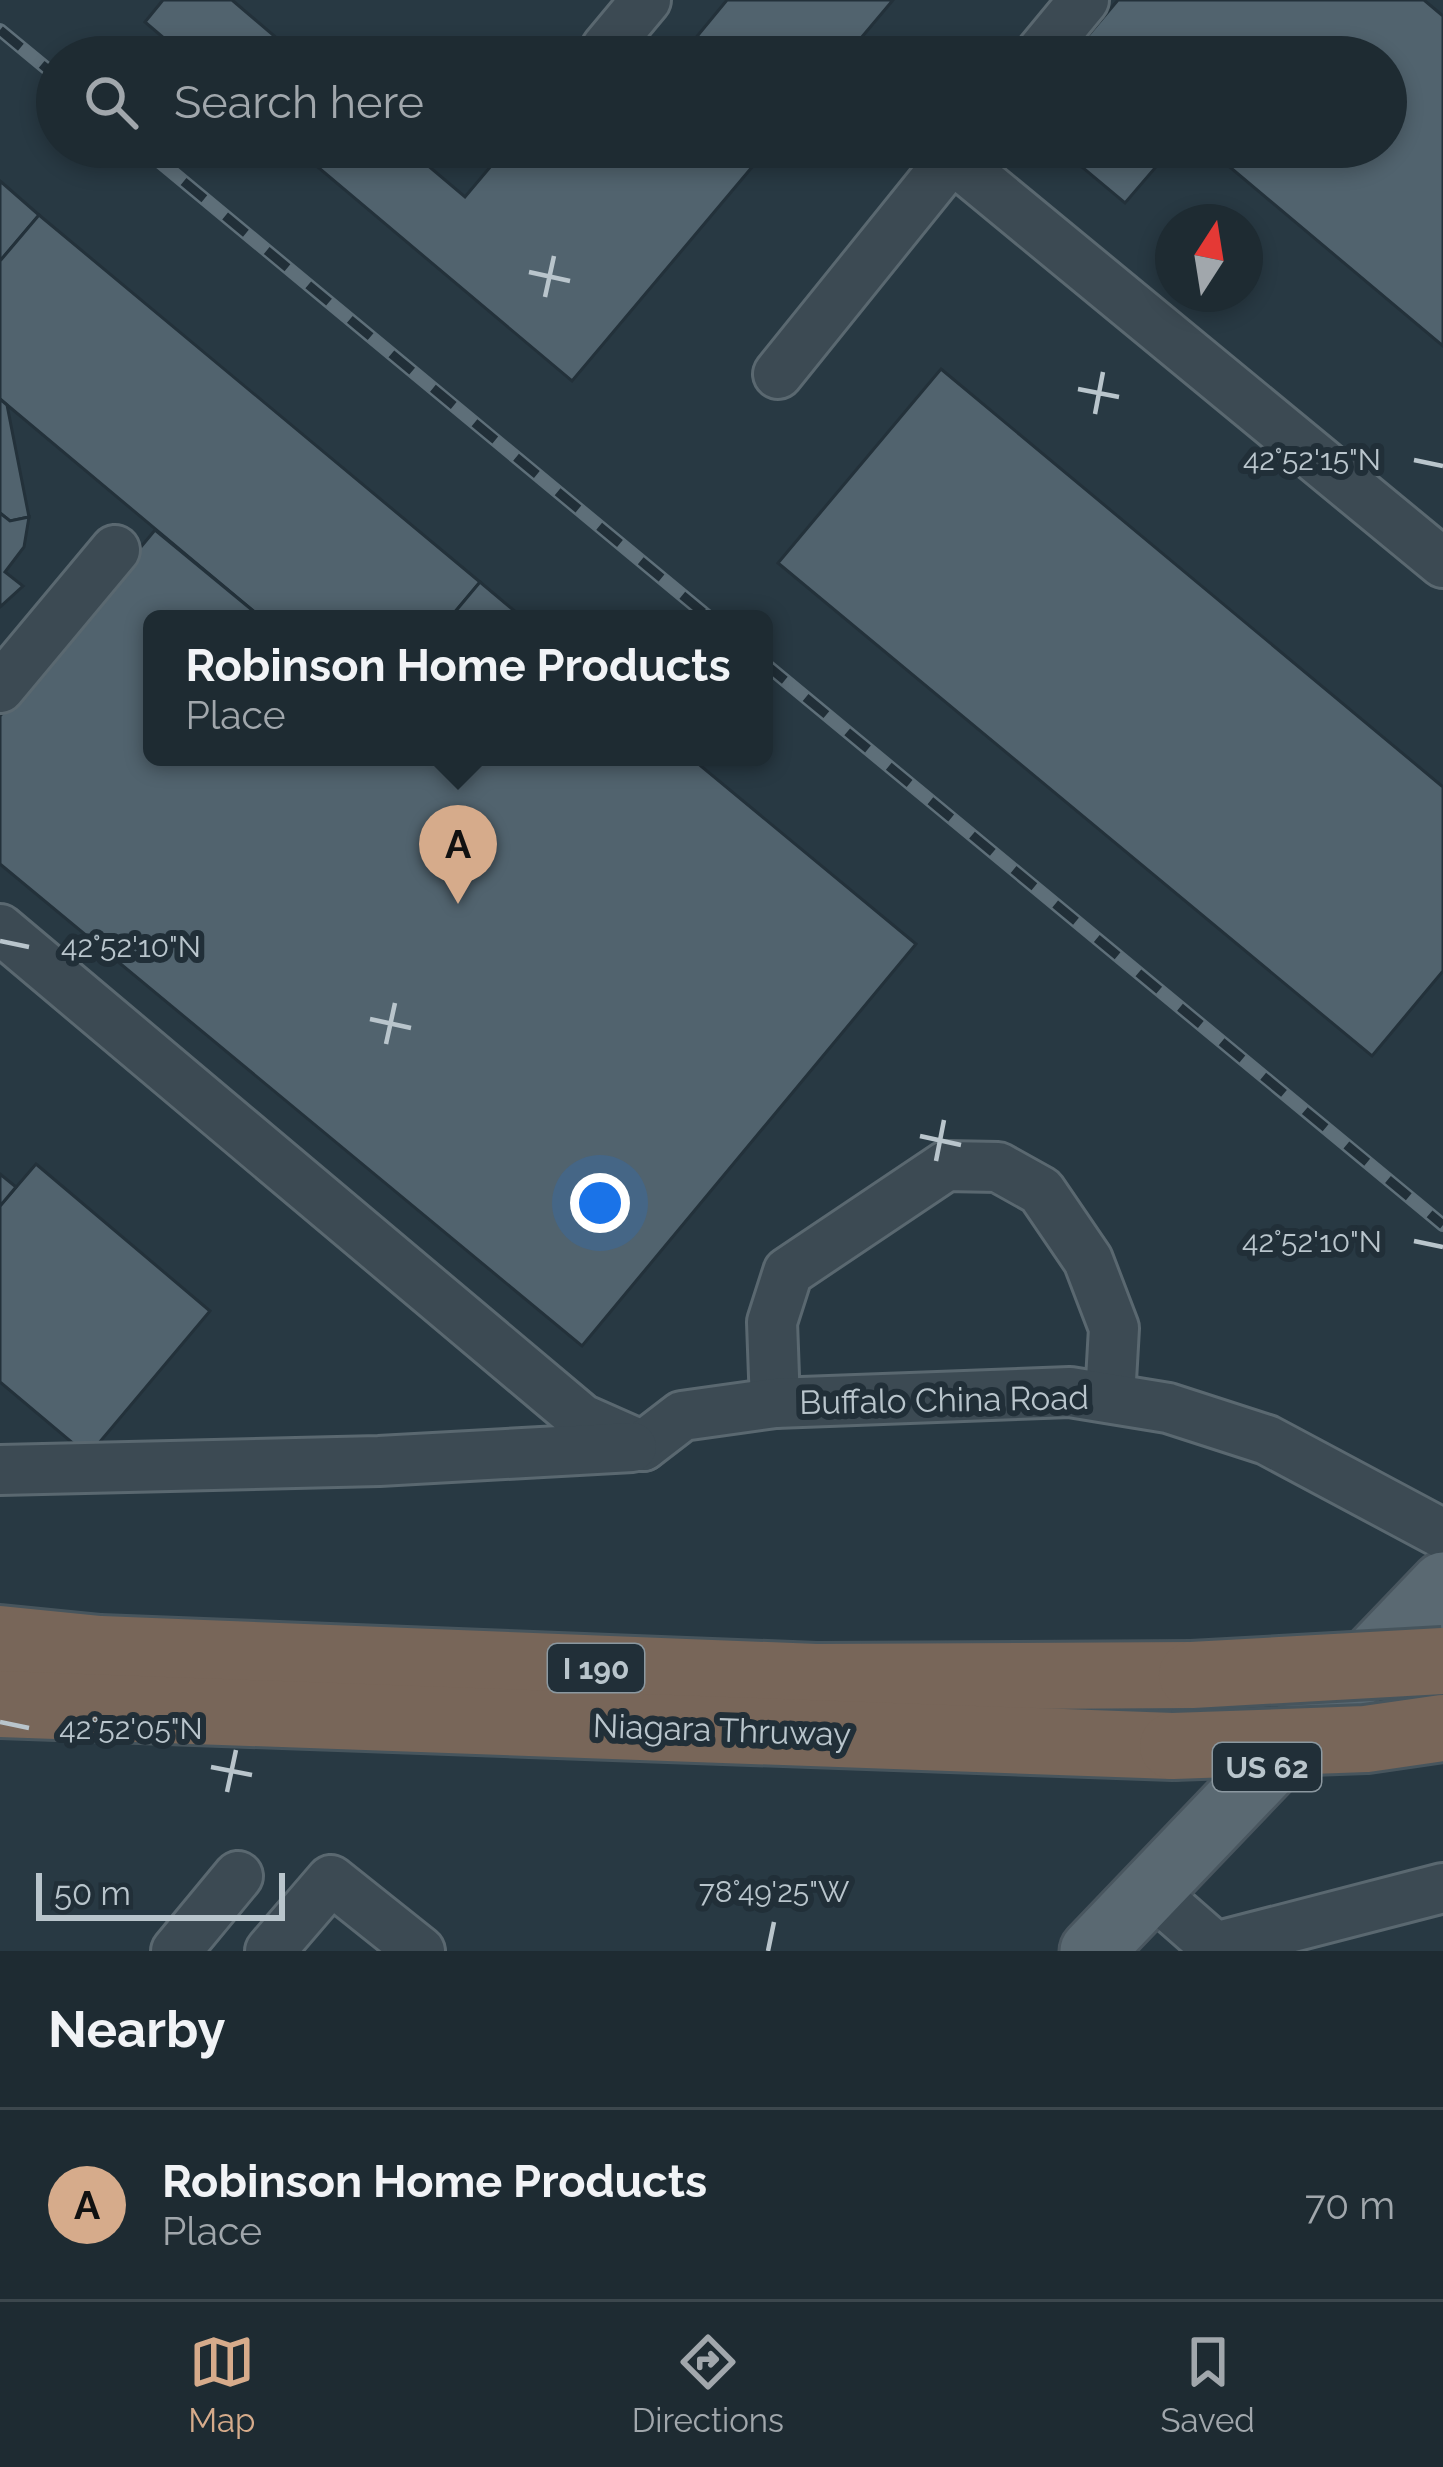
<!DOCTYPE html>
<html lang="en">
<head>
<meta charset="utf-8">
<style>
	:root { --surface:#1e2b32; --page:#2b373e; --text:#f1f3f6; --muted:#a1a7ac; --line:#3c474d; --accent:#d6ab8b }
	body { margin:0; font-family:Raleway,sans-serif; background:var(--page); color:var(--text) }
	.compass { position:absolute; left:1155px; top:204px; width:108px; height:108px; border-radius:50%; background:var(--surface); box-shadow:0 6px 18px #0003; rotate:12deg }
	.scale { position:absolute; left:36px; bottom:30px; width:249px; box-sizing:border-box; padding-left:12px; border:6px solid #b9c5cc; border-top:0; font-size:33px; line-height:42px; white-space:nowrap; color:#b9c5cc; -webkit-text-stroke:9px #212f38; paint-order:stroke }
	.you { position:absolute; left:600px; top:1203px; width:42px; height:42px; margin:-30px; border:9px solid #fff; border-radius:50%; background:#1a73e8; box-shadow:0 0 0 18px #1a73e833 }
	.badge { display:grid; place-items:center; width:78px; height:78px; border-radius:50%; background:var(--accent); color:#111; font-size:39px; font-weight:700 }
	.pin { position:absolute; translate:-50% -99px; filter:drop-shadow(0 3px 6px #0008) }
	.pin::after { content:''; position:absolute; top:63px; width:42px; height:36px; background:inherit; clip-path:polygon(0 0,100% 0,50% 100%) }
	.popup { position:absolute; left:143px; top:610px; width:630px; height:156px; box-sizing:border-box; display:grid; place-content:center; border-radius:18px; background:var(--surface); filter:drop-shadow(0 3px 9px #0005); font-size:39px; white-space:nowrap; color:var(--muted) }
	.popup b { font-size:45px; color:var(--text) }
	.popup::after { content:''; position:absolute; left:50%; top:100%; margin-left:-24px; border:24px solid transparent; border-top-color:var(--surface) }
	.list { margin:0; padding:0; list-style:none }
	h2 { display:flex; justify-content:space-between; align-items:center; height:156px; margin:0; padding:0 48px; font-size:51px }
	h2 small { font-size:39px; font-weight:400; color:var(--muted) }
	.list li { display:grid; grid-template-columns:78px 1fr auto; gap:36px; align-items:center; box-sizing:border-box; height:192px; padding:0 48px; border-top:3px solid var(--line) }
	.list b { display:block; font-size:45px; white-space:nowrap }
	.list p { margin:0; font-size:39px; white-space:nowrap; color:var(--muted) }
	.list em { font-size:39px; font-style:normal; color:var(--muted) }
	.icon { flex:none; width:66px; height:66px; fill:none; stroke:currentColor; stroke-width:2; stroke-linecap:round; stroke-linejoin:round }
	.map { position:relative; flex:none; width:1443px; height:1951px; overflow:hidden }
	.search { position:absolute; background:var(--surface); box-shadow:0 6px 18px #0003; left:36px; right:36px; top:36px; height:132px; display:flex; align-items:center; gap:30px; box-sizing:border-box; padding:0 42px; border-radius:66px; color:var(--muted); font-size:45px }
	.sheet { height:348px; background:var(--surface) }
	nav { display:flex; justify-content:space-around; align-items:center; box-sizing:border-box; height:168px; border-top:3px solid var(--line); background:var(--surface); font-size:33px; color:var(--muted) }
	nav a { display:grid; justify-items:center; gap:6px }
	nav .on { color:var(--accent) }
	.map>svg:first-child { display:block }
	.building { fill:#51636e; stroke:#23313a; stroke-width:3 }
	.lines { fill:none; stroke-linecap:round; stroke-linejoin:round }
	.minor-casing { stroke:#5a6870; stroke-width:54 }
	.major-casing { stroke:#49565f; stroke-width:69 }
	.highway-casing { stroke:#47555d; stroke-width:72 }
	.minor { stroke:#3c4a53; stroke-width:48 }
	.major { stroke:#5a6972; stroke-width:63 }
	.highway { stroke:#786659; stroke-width:66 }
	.rail-casing { stroke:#5e6f79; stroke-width:14 }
	.rail { stroke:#212f38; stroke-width:9; stroke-dasharray:27; stroke-linecap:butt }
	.highway-bridge-casing { stroke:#47555d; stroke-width:72; stroke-linecap:butt }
	.highway-bridge { stroke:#786659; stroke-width:66 }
	.ticks { fill:none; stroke:#b9c5cc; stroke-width:4.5 }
	.labels { text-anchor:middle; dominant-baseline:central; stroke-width:12; stroke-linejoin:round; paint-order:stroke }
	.shield { fill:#212f38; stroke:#8b98a0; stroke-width:3 }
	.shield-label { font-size:30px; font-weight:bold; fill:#b9c5cc }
	.street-label { font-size:33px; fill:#b9c5cc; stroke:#212f38 }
	.ticks-label { font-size:30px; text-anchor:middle; fill:#b9c5cc; stroke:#212f38; stroke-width:12; stroke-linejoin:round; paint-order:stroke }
</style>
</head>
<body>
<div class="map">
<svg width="1443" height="1951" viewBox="0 0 1443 1951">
	<rect width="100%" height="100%" fill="#283943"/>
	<g class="building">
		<polygon points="163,0 232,0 299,57 186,57 145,22"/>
		<polygon points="727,0 893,0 845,57 680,57"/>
		<polygon points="1118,0 1424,0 1443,16 1443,346 1206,147 1386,147 1386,57 1070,57"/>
		<polygon points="655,39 676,57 641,57"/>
		<polygon points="294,147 406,147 465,197 507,147 769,147 572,381"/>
		<polygon points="1058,147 1173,147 1125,203"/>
		<polygon points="0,181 39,215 0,261"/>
		<polygon points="39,215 480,582 449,619 263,619 0,399 0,261"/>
		<polygon points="941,369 1443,787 1443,971 1372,1056 778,563"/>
		<polygon points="0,399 7,405 29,517 10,521 0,513"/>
		<polygon points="0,513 10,521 29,517 24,547 5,572 23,586 0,607"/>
		<polygon points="155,530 263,619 152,619 152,757 690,757 916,944 582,1346 0,864 0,716"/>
		<polygon points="480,582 524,619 449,619"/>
		<polygon points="36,1164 210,1311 88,1456 0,1382 0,1206"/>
		<polygon points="0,1174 16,1187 0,1206"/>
	</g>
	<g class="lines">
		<g class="minor-casing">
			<g id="minor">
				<polyline points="606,48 646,0"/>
				<polyline points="1037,57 1084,0"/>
				<polyline points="778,374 952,158 1443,563"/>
				<polyline points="0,688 115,550"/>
				<polyline points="0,929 582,1419 643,1446"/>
				<polyline points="775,1403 772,1322 788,1272 946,1166 998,1167 1041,1191 1088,1260 1114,1328 1110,1398"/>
				<polyline points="643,1446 682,1416 775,1403 1070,1392 1168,1408 1267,1440 1443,1534"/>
				<polyline points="0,1470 379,1461 632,1447"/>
				<polyline points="1150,1890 1215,1947 1443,1888"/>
				<polyline points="176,1951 238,1876"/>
				<polyline points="270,1951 331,1880 420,1951"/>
			</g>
		</g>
		<g class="major-casing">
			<polyline id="major" points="1092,1951 1443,1584"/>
		</g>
		<g class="highway-casing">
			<g id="highway">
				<polyline points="0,1639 100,1649 816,1677 1192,1675"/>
				<polyline points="0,1704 1173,1746"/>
			</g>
		</g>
		<use href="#minor" class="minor"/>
		<use href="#major" class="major"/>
		<use href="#highway" class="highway"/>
		<g class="rail-casing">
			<g id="rail">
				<polyline points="0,30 57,77"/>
				<polyline points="142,147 711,619"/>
				<polyline points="764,663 1443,1225"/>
			</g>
		</g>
		<use href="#rail" class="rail"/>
		<g class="highway-bridge-casing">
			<g id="highway-bridge">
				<polyline points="1192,1675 1443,1661"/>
				<polyline points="1173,1746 1366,1739 1443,1728"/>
			</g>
		</g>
		<use href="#highway-bridge" class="highway-bridge"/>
	</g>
	<path class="ticks" d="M 529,272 L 570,281M 545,297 L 554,256M 1078,389 L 1119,397M 1095,414 L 1103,372M 1414,460 L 1443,466M 0,941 L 29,947M 370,1019 L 411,1028M 386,1044 L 395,1003M 920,1136 L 961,1145M 936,1161 L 944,1120M 1414,1241 L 1443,1247M 0,1722 L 29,1728M 211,1767 L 252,1775M 227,1792 L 236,1750M 768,1951 L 774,1922"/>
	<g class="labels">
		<g class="shield">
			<rect x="548" y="1644" width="96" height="48" rx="9"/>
			<rect x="1213" y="1743" width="108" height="48" rx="9"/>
		</g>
		<g class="shield-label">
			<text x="596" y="1668">I 190</text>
			<text x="1267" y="1767">US 62</text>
		</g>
		<g class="street-label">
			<text transform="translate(944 1400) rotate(-1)">Buffalo China Road</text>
			<text transform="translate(722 1730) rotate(2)">Niagara Thruway</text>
		</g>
	</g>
	<g class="ticks-label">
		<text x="1312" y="470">42°52'15"N</text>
		<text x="131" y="957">42°52'10"N</text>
		<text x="1312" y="1252">42°52'10"N</text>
		<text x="131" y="1739">42°52'05"N</text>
		<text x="774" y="1902">78°49'25"W</text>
	</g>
</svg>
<svg class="compass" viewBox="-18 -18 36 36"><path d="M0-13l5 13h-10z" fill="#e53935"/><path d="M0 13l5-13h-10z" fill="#a1a7ac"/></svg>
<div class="scale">50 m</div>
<div class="you"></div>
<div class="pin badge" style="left:458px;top:904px">A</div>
<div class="popup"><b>Robinson Home Products</b>Place</div>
<div class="search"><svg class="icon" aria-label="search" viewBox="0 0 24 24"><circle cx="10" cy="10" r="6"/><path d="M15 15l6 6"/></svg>Search here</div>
</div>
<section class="sheet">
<h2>Nearby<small></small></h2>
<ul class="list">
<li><span class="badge">A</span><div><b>Robinson Home Products</b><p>Place</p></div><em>70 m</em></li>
</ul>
</section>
<nav>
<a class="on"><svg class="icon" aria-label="map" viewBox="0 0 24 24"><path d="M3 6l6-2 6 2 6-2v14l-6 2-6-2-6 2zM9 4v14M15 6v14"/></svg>Map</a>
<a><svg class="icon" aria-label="directions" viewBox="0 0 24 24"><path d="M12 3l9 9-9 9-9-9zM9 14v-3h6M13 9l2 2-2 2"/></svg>Directions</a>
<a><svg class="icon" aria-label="saved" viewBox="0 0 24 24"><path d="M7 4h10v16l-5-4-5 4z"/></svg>Saved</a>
</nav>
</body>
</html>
